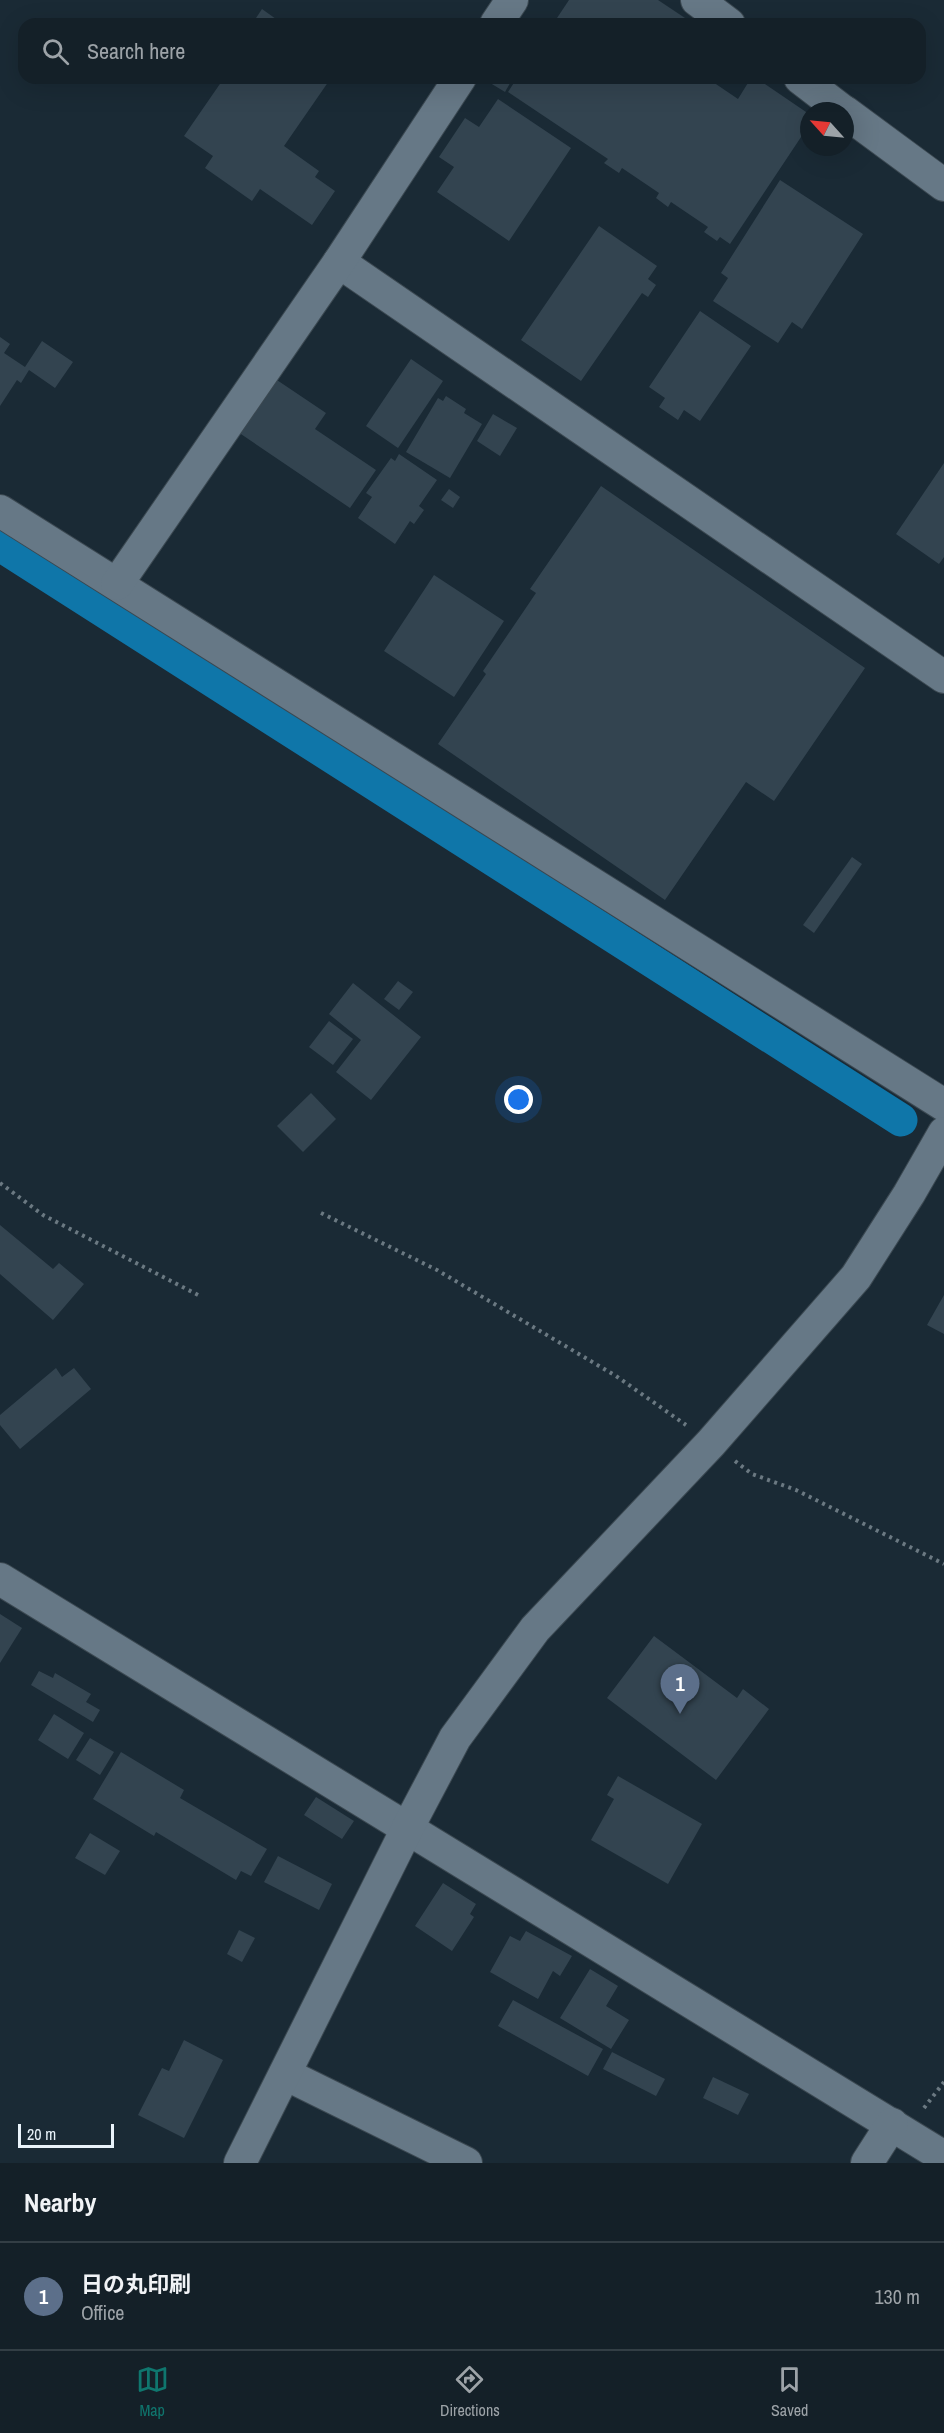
<!DOCTYPE html>
<html lang="en">
<head>
<meta charset="utf-8">
<style>
	:root { --surface:#142028; --page:#212d34; --text:#f1f3f6; --muted:#9da3a8; --line:#333e45; --accent:#0f766e }
	body { margin:0; font-family:"Archivo Narrow","Noto Sans JP",sans-serif; background:var(--page); color:var(--text) }
	.compass { position:absolute; left:800px; top:102px; width:54px; height:54px; border-radius:50%; background:var(--surface); box-shadow:0 6px 24px #0002; rotate:297deg }
	.scale { position:absolute; left:18px; bottom:15px; width:96px; box-sizing:border-box; padding-left:6px; border:3px solid #e9f3fa; border-top:0; font-size:16px; line-height:21px; white-space:nowrap; color:#e9f3fa; -webkit-text-stroke:4px #1a2a35; paint-order:stroke }
	.you { position:absolute; left:519px; top:1100px; width:21px; height:21px; margin:-15px; border:4px solid #fff; border-radius:50%; background:#1a73e8; box-shadow:0 0 0 9px #1a73e833 }
	.badge { display:grid; place-items:center; width:39px; height:39px; border-radius:50%; background:var(--accent); color:#fff; font-size:20px; font-weight:700 }
	.pin { position:absolute; translate:-50% -50px; filter:drop-shadow(0 2px 3px #0008) }
	.pin::after { content:''; position:absolute; top:32px; width:21px; height:18px; background:inherit; clip-path:polygon(0 0,100% 0,50% 100%) }
	.list { margin:0; padding:0; list-style:none }
	h2 { display:flex; justify-content:space-between; align-items:center; height:78px; margin:0; padding:0 24px; font-size:26px }
	h2 small { font-size:20px; font-weight:400; color:var(--muted) }
	.list li { display:grid; grid-template-columns:39px 1fr auto; gap:18px; align-items:center; box-sizing:border-box; height:108px; padding:0 24px; border-top:2px solid var(--line) }
	.list b { display:block; font-size:22px; white-space:nowrap }
	.list p { margin:0; font-size:20px; white-space:nowrap; color:var(--muted) }
	.list em { font-size:20px; font-style:normal; color:var(--muted) }
	.icon { flex:none; width:33px; height:33px; fill:none; stroke:currentColor; stroke-width:2; stroke-linecap:round; stroke-linejoin:round }
	.map { position:relative; flex:none; width:944px; height:2163px; overflow:hidden }
	.search { position:absolute; background:var(--surface); box-shadow:0 6px 24px #0002; left:18px; right:18px; top:18px; height:66px; display:flex; align-items:center; gap:15px; box-sizing:border-box; padding:0 21px; border-radius:18px; color:var(--muted); font-size:22px }
	.sheet { height:186px; background:var(--surface) }
	nav { display:flex; justify-content:space-around; align-items:center; box-sizing:border-box; height:84px; border-top:2px solid var(--line); background:var(--surface); font-size:16px; color:var(--muted) }
	nav a { display:grid; justify-items:center; gap:3px }
	nav .on { color:var(--accent) }
	.map>svg:first-child { display:block }
	.lines { fill:none; stroke-linecap:round; stroke-linejoin:round }
	.canal { stroke:#0f76a9; stroke-width:33 }
	.building { fill:#334450 }
	.minor-casing { stroke:#3b4851; stroke-width:34 }
	.path { stroke:#6b7982; stroke-width:4; stroke-dasharray:3 4.5; stroke-linecap:butt }
	.minor { stroke:#667886; stroke-width:32 }
</style>
</head>
<body>
<div class="map">
<svg width="944" height="2163" viewBox="0 0 944 2163">
	<rect width="100%" height="100%" fill="#1a2a35"/>
	<g class="lines">
		<polyline class="canal" points="0,545 901,1120"/>
	</g>
	<g class="building">
		<polygon points="569,0 658,0 694,24 553,24"/>
		<polygon points="262,9 283,24 252,24"/>
		<polygon points="224,78 331,78 284,146 319,171 315,177 335,191 312,225 260,189 252,201 205,168 213,156 184,136"/>
		<polygon points="482,78 513,78 505,92"/>
		<polygon points="517,78 707,78 738,99 751,78 756,78 809,114 809,125 730,244 720,237 717,241 704,232 708,227 671,202 668,207 656,198 659,193 622,168 619,173 604,163 608,159 508,92"/>
		<polygon points="498,99 571,148 509,241 437,192 454,167 439,157 465,118 479,127"/>
		<polygon points="780,180 863,234 802,329 792,322 778,343 713,301 728,278 721,273"/>
		<polygon points="599,226 657,266 648,279 656,285 648,297 642,293 581,381 521,340"/>
		<polygon points="700,311 751,346 700,421 684,410 678,420 659,407 665,398 649,387"/>
		<polygon points="0,337 10,344 4,353 25,367 42,341 73,362 55,388 29,370 21,383 17,380 0,406"/>
		<polygon points="411,359 443,381 398,448 366,426"/>
		<polygon points="268,374 326,413 315,429 376,470 350,508 232,428"/>
		<polygon points="446,396 466,409 464,413 482,424 450,478 406,452 438,398 443,401"/>
		<polygon points="493,414 517,428 500,456 477,441"/>
		<polygon points="399,454 437,480 419,506 424,510 414,524 410,521 395,544 358,518 372,497 366,493 391,458 395,461"/>
		<polygon points="944,463 944,557 939,564 896,534"/>
		<polygon points="601,486 865,668 774,801 746,782 665,900 438,744 486,674 483,671 536,593 530,589"/>
		<polygon points="449,489 460,497 453,508 441,500"/>
		<polygon points="434,575 504,621 454,697 384,651"/>
		<polygon points="852,857 862,864 814,933 803,925"/>
		<polygon points="398,981 413,992 399,1010 384,999"/>
		<polygon points="353,983 421,1037 371,1100 336,1072 361,1040 329,1014"/>
		<polygon points="329,1021 353,1039 333,1065 309,1047"/>
		<polygon points="311,1093 336,1119 303,1152 277,1126"/>
		<polygon points="0,1225 53,1269 59,1263 84,1284 53,1320 0,1274"/>
		<polygon points="944,1295 944,1334 927,1325"/>
		<polygon points="56,1368 62,1377 74,1368 91,1389 20,1449 0,1425 0,1415"/>
		<polygon points="0,1614 22,1628 0,1663"/>
		<polygon points="654,1636 737,1698 743,1689 769,1709 716,1780 607,1698"/>
		<polygon points="39,1671 53,1678 55,1673 91,1694 86,1702 100,1710 93,1722 31,1685"/>
		<polygon points="54,1714 84,1733 68,1759 38,1740"/>
		<polygon points="90,1738 114,1752 100,1775 76,1760"/>
		<polygon points="121,1752 184,1790 180,1798 267,1849 251,1876 241,1871 236,1880 156,1832 154,1836 93,1799"/>
		<polygon points="618,1776 702,1824 668,1884 591,1840 614,1799 607,1795"/>
		<polygon points="316,1797 354,1821 342,1839 304,1815"/>
		<polygon points="90,1833 120,1851 105,1875 75,1858"/>
		<polygon points="278,1856 332,1884 319,1910 264,1882"/>
		<polygon points="443,1883 476,1904 470,1914 474,1917 452,1951 415,1926"/>
		<polygon points="239,1930 255,1938 242,1962 227,1954"/>
		<polygon points="526,1931 572,1956 560,1976 553,1971 538,1999 490,1972 510,1936 520,1941"/>
		<polygon points="590,1969 618,1986 606,2006 629,2020 611,2049 560,2018"/>
		<polygon points="513,2000 603,2049 588,2076 498,2026"/>
		<polygon points="184,2040 223,2060 184,2138 138,2115 162,2068 169,2071"/>
		<polygon points="612,2052 665,2079 656,2096 603,2069"/>
		<polygon points="713,2077 749,2094 738,2115 703,2098"/>
	</g>
	<g class="lines">
		<g class="minor-casing">
			<g id="minor">
				<polyline points="697,0 729,24"/>
				<polyline points="496,24 512,0"/>
				<polyline points="800,78 843,111"/>
				<polyline points="845,112 944,185"/>
				<polyline points="339,262 944,677"/>
				<polyline points="0,511 944,1105"/>
				<polyline points="117,584 339,262 460,78"/>
				<polyline points="0,1579 944,2157"/>
				<polyline points="285,2074 466,2163"/>
				<polyline points="240,2163 407,1829 455,1738 535,1629 711,1443 856,1277 909,1194 944,1133"/>
				<polyline points="867,2163 892,2124"/>
			</g>
		</g>
		<g class="path">
			<polyline points="0,1183 43,1215 202,1297"/>
			<polyline points="321,1213 437,1270 616,1376 686,1425"/>
			<polyline points="735,1461 752,1474 796,1490 944,1564"/>
			<polyline points="924,2108 944,2082"/>
		</g>
		<use href="#minor" class="minor"/>
	</g>
</svg>
<svg class="compass" viewBox="-18 -18 36 36"><path d="M0-13l5 13h-10z" fill="#e53935"/><path d="M0 13l5-13h-10z" fill="#9da3a8"/></svg>
<div class="scale">20 m</div>
<div class="you"></div>
<div class="pin badge" style="left:680px;top:1714px;background:#5c6f8a">1</div>
<div class="search"><svg class="icon" aria-label="search" viewBox="0 0 24 24"><circle cx="10" cy="10" r="6"/><path d="M15 15l6 6"/></svg>Search here</div>
</div>
<section class="sheet">
<h2>Nearby<small></small></h2>
<ul class="list">
<li><span class="badge" style="background:#5c6f8a">1</span><div><b>日の丸印刷</b><p>Office</p></div><em>130 m</em></li>
</ul>
</section>
<nav>
<a class="on"><svg class="icon" aria-label="map" viewBox="0 0 24 24"><path d="M3 6l6-2 6 2 6-2v14l-6 2-6-2-6 2zM9 4v14M15 6v14"/></svg>Map</a>
<a><svg class="icon" aria-label="directions" viewBox="0 0 24 24"><path d="M12 3l9 9-9 9-9-9zM9 14v-3h6M13 9l2 2-2 2"/></svg>Directions</a>
<a><svg class="icon" aria-label="saved" viewBox="0 0 24 24"><path d="M7 4h10v16l-5-4-5 4z"/></svg>Saved</a>
</nav>
</body>
</html>
